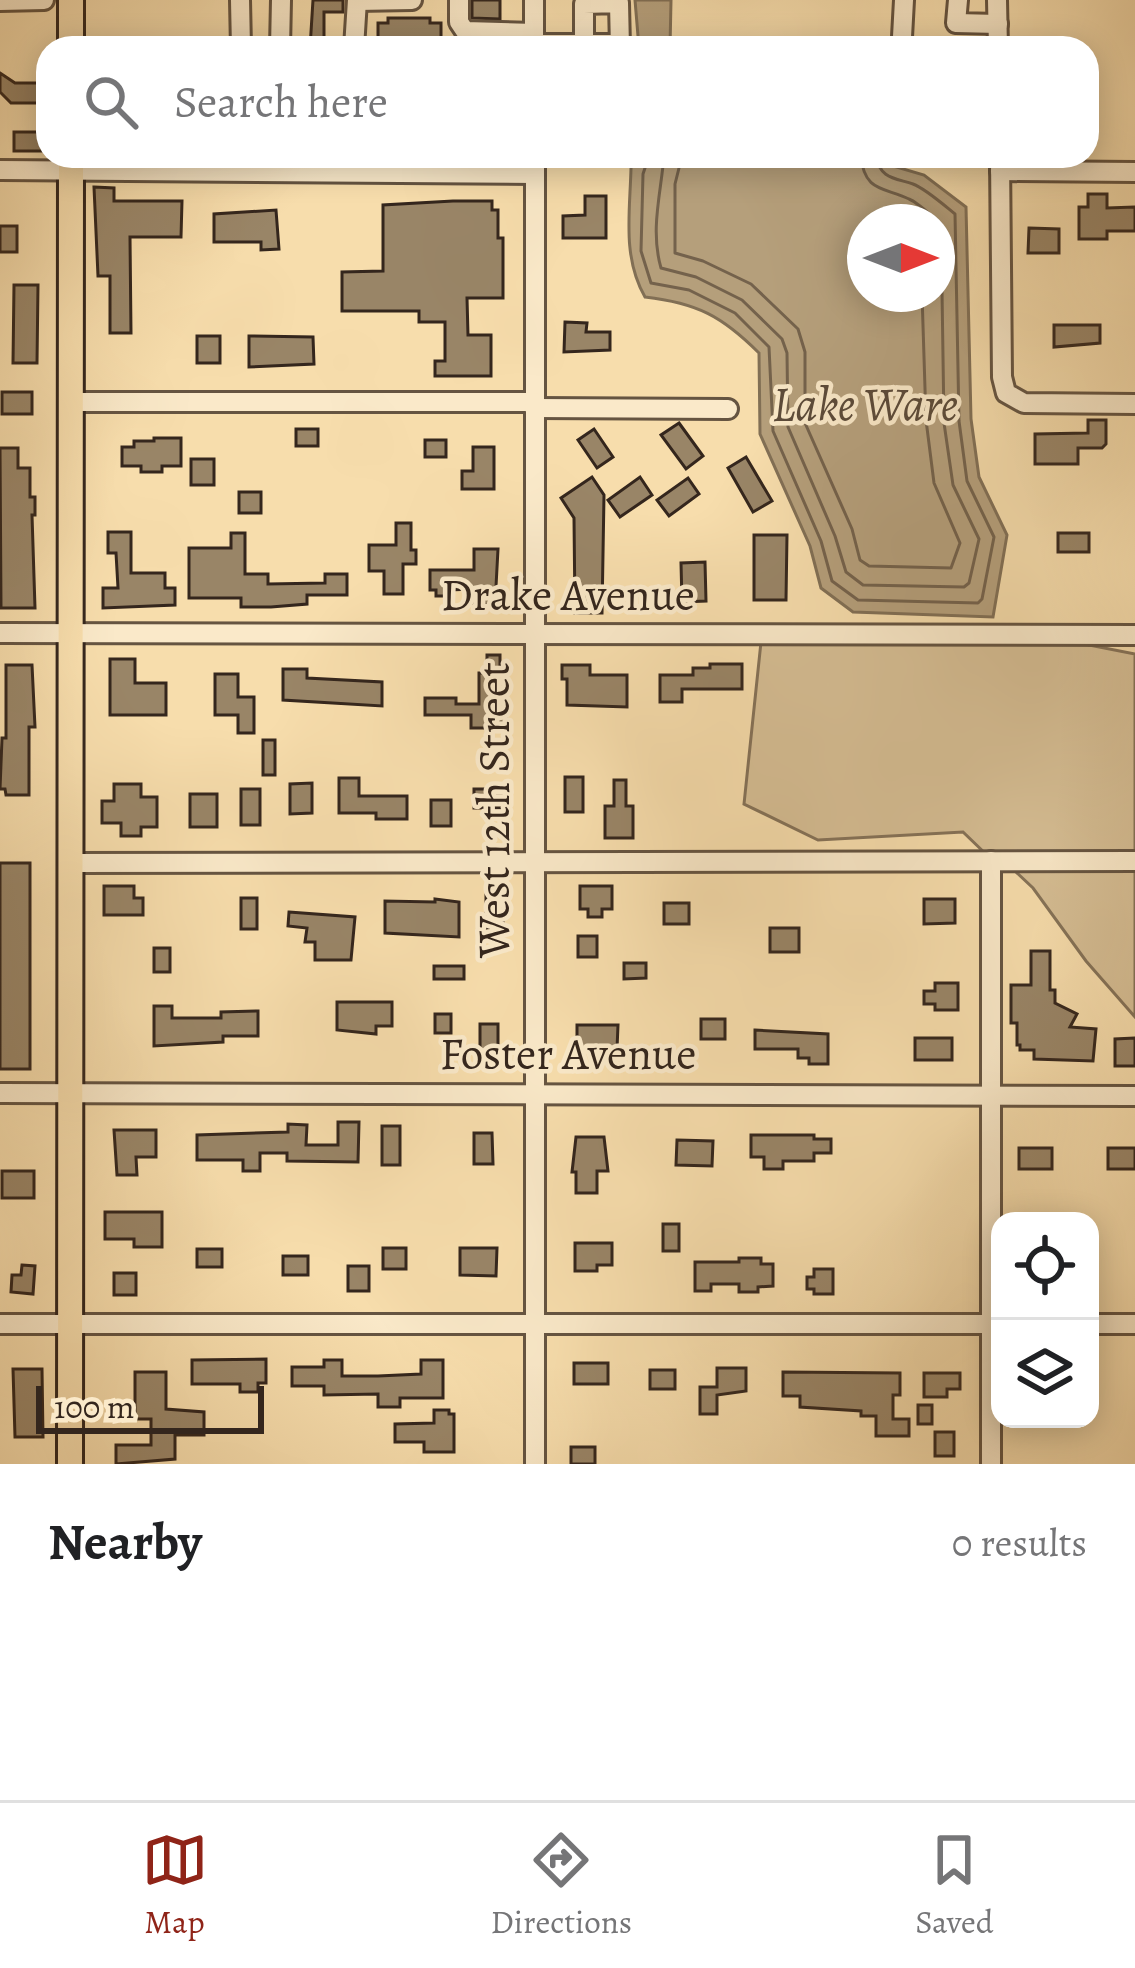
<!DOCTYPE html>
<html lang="en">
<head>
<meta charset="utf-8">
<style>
	:root { --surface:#fff; --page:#f6f6f6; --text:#202124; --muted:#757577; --line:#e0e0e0; --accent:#8f2418 }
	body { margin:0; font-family:Alegreya,serif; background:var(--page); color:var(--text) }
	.controls { position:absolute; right:36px; bottom:36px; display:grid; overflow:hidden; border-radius:24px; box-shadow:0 6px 30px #0003 }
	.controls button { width:108px; height:108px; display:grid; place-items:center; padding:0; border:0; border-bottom:3px solid var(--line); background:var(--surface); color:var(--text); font:60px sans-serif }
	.compass { position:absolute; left:847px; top:204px; width:108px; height:108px; border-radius:50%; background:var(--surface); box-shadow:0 6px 30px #0003; rotate:90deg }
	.scale { position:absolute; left:36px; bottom:30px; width:228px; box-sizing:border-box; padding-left:12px; border:6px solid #34261d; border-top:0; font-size:33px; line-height:42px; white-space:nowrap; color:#34261d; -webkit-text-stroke:9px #fae9c9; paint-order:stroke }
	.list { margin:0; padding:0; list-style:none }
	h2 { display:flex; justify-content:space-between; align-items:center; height:156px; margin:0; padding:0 48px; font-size:51px }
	h2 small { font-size:39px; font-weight:400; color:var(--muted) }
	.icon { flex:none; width:66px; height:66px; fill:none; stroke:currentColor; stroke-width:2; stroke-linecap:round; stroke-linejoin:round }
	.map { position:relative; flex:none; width:1135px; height:1464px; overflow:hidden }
	.search { position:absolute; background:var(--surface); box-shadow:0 6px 30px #0003; left:36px; right:36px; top:36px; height:132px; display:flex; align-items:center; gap:30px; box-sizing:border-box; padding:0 42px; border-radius:36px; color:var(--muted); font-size:45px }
	.sheet { height:336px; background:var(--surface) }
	nav { display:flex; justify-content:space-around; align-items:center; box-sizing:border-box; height:168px; border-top:3px solid var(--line); background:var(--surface); font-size:33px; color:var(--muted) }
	nav a { display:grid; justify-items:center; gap:6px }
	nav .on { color:var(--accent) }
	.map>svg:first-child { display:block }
	.green { fill:#d6be94; stroke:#857258; stroke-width:3 }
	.water { fill:#b59f7b; stroke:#816f55; stroke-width:3; fill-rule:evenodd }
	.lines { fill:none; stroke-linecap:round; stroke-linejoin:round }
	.shore { stroke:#74624c; stroke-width:3 }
	.building { fill:#998567; stroke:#34261d; stroke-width:3 }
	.minor-casing { stroke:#655441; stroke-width:24 }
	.major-casing { stroke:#34261d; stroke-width:30 }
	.minor { stroke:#fae9c9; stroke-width:18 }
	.major { stroke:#f7ddac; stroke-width:24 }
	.labels { text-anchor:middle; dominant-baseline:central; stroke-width:9; stroke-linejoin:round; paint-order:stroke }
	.street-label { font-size:45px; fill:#34261d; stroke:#fae9c9 }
	.water-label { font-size:48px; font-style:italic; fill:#5b4a39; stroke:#fae9c9 }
</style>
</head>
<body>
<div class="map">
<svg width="1135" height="1464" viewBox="0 0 1135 1464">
	<rect width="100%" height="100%" fill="#f7ddac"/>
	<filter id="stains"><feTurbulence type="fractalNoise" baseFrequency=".00167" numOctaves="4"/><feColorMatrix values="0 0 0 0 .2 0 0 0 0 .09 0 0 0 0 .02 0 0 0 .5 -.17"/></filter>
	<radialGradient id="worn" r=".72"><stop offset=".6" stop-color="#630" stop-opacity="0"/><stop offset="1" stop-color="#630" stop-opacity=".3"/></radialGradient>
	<g class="green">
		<polygon points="761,642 1079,643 1135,654 1135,857 989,857 963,832 818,840 744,804"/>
		<polygon points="1015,871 1135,871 1135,1017 1086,961 1033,888"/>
	</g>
	<g class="water">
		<polygon points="635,0 671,0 670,48 639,48"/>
		<path d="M 639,156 L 886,156 L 893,166 L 924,175 L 966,207 L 971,419 L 979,477 L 1007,535 L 993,617 L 853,612 L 821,588 L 810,546 L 760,434 L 759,353 C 722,316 697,303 645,297 C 622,257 630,212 631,168 ZM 865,222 L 937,222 L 937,294 L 865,294 Z"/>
	</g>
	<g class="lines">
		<g class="shore">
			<path d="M 649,156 L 643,174 L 641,251 L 651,283 L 689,290 L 735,313 L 769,347 L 773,431 L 821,541 L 832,581 L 858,600 L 978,603 L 982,599 L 994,537 L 967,481 L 959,421 L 955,214 C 945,206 926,189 913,184 C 895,178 880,179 876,156"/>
			<path d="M 664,156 C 661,193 650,230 661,268 L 696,277 L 742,300 L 782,339 L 787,353 L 788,427 L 835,536 L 846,572 L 863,585 L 964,587 L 969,583 L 979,539 L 953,485 L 944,423 L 941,224 C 932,217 919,203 909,199 C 884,187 864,192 861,156"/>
			<polyline points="682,156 675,184 675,253 703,261 751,284 798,329 805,352 805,423 852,529 860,560 869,566 951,568 960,543 934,483 926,420 922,294"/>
		</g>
	</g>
	<g class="building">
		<polygon points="313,0 343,0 343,12 324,12 324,48 310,48"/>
		<polygon points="472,0 500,0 500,19 472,18"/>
		<polygon points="388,18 430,18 430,23 441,23 441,48 378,48 378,23 388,23"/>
		<polygon points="0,73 15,83 48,83 46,103 11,103 0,92"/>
		<rect x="14" y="132" width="34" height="19"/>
		<polygon points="94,187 114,188 114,201 182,201 181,237 130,237 131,333 110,333 110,276 98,276"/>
		<polygon points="1088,194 1107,194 1107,208 1135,207 1135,231 1107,231 1107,239 1079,239 1079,207 1088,207"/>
		<polygon points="585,196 606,196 606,238 563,238 563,216 585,215"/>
		<polygon points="453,201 492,201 492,210 498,210 498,238 503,238 503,298 467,298 468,335 491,335 491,376 435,376 435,361 445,361 445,322 419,322 419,311 342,311 342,272 383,271 383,205"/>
		<polygon points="276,210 279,249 261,250 261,242 214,242 214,214"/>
		<rect x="0" y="226" width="17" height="26"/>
		<polygon points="1029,228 1059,229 1059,253 1028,253"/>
		<polygon points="14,285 38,285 37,363 13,363"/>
		<polygon points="565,322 587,323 586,332 610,332 610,350 564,352"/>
		<polygon points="1054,325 1100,325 1100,343 1054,347"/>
		<rect x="197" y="336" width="23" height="27"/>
		<polygon points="249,336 313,337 314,364 249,367"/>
		<rect x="2" y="392" width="30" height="22"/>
		<polygon points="1088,420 1106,420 1106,444 1102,448 1078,448 1078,464 1035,464 1035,434 1088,433"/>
		<polygon points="679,423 703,456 686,469 661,435"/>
		<rect x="296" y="429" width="22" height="17"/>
		<polygon points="594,429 613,457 597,468 578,440"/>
		<polygon points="154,438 181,438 181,466 162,466 162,472 141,472 141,466 122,466 122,447 134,447 134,441 154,441"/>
		<rect x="425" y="440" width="21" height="17"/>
		<polygon points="473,447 494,447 494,489 462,489 462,471 473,471"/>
		<polygon points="0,448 18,448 18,468 30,468 30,497 35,497 35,515 32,515 35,608 1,608"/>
		<polygon points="746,457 772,501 753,512 728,468"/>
		<rect x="191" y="459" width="23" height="26"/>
		<polygon points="592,477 604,495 602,613 575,613 574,518 561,498"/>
		<polygon points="640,477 652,495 620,517 608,500"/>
		<polygon points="688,478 699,494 669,516 657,500"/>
		<rect x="239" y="492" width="22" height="21"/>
		<polygon points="396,523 411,523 411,550 416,550 416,564 403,564 403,594 384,594 384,571 369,571 369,545 396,545"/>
		<polygon points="108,532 131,532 131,573 165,573 165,588 175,588 175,605 103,608 103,588 118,588 116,553 108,553"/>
		<polygon points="231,533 245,533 245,574 268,574 268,584 325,583 325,574 347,574 347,595 307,595 307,604 271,607 241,607 241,598 189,598 189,548 231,548"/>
		<rect x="1058" y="533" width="31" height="19"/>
		<polygon points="754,535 787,535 786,600 754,600"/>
		<polygon points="474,549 498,549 495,605 474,605 474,589 448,590 448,596 436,596 436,590 430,590 430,570 474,570"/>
		<polygon points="705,562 706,601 682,602 681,563"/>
		<polygon points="487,655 500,655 500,704 506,704 506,728 471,728 471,715 425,715 425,698 456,698 456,704 479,704 479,673 487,673"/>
		<polygon points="110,659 135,659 135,683 166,683 166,715 110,715"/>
		<polygon points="710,664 742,664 742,689 682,689 682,702 660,702 660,675 693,675 693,668 710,668"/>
		<polygon points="6,665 32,665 35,727 29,727 29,795 6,795 5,789 0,789 2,738 6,738"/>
		<polygon points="562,665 590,665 590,675 627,675 627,707 567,705 567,679 562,679"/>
		<polygon points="283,669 307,669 307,678 382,682 382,706 283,700"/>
		<polygon points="215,674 238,674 238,697 254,697 254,733 238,733 238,715 215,715"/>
		<rect x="263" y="740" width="12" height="35"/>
		<rect x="565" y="777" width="18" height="35"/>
		<polygon points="339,778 359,778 359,796 407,796 407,819 376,819 376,813 339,813"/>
		<polygon points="614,780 626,780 626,806 633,806 633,838 605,838 605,806 614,806"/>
		<polygon points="312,783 312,813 290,814 290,784"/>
		<polygon points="114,784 141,784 141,797 157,797 157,827 141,827 141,836 121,836 121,823 102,823 102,801 114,801"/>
		<rect x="241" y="789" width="19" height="36"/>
		<rect x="474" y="789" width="32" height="19"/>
		<rect x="190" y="794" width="27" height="33"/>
		<rect x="431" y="800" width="20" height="26"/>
		<rect x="0" y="863" width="30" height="206"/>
		<polygon points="104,886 134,886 134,898 143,898 143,915 104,915"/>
		<polygon points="580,886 612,886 612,909 602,909 602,917 588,917 588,909 580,909"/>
		<rect x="486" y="895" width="17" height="33"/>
		<rect x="241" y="898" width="16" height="31"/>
		<polygon points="435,899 459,902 459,937 385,933 385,901 435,902"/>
		<polygon points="924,899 955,899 955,923 924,924"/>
		<rect x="664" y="903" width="25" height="21"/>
		<polygon points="289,912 355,917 351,960 315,960 315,942 305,942 307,928 288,926"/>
		<rect x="770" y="928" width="29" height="24"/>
		<rect x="578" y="936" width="19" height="21"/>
		<rect x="154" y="948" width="16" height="24"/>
		<polygon points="1031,951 1050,951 1050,990 1055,990 1055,1003 1077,1014 1070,1027 1096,1029 1093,1061 1034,1059 1034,1050 1020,1050 1020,1045 1017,1045 1017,1023 1011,1023 1011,985 1031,985"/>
		<polygon points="624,963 646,963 646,978 624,979"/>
		<rect x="434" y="966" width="30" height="13"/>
		<polygon points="935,983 958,983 958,1010 935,1010 935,1004 924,1004 924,991 935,991"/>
		<polygon points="337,1002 392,1002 392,1026 376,1026 376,1034 337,1030"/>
		<polygon points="154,1006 172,1006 172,1018 221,1018 221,1012 258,1011 258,1036 223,1036 223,1042 154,1046"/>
		<rect x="435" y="1014" width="16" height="19"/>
		<rect x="701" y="1019" width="24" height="20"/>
		<polygon points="480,1024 498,1024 498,1051 480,1052"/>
		<polygon points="577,1025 618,1025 617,1049 577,1049"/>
		<polygon points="755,1030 828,1034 828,1064 809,1064 809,1058 798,1058 798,1049 755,1049"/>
		<rect x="915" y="1038" width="37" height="22"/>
		<polygon points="1135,1038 1135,1066 1115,1066 1115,1039"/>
		<polygon points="338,1122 359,1122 358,1162 287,1161 287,1153 260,1153 260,1171 243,1171 243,1160 197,1160 197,1135 288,1132 288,1124 307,1125 306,1145 338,1145"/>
		<rect x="382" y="1126" width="18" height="39"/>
		<polygon points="114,1130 156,1130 156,1157 136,1157 137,1175 117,1175"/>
		<polygon points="474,1133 492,1133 493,1164 474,1164"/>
		<polygon points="751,1135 814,1135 814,1139 831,1139 831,1153 814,1153 814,1161 783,1161 783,1169 764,1169 764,1157 751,1157"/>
		<polygon points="576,1137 604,1137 608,1171 597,1171 597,1193 576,1193 576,1172 572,1172"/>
		<polygon points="677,1140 713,1141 712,1166 676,1165"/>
		<rect x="1019" y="1148" width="33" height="21"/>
		<rect x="1108" y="1148" width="27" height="21"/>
		<rect x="2" y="1171" width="32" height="27"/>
		<polygon points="105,1212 162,1212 162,1247 134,1247 134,1239 105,1239"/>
		<rect x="663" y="1224" width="16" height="27"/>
		<polygon points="575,1243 612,1243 612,1265 597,1265 597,1271 575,1271"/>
		<rect x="383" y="1248" width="23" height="21"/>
		<polygon points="460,1248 497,1248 496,1276 460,1275"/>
		<rect x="197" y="1249" width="25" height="18"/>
		<rect x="283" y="1256" width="25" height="19"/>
		<polygon points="739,1258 761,1258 761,1264 773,1264 773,1286 758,1287 758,1292 739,1292 739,1284 711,1284 711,1291 695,1291 695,1262 739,1262"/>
		<polygon points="22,1265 35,1266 33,1294 11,1292 12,1275 21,1275"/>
		<rect x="348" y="1266" width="21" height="25"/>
		<polygon points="814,1269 833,1269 833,1294 814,1294 814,1289 807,1289 807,1277 814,1277"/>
		<rect x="114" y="1273" width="22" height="22"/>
		<polygon points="266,1359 266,1383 258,1383 258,1392 240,1392 240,1384 192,1384 192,1360"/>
		<polygon points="324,1360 342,1360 342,1376 378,1376 421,1374 421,1360 443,1360 443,1398 400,1398 400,1407 378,1407 378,1394 324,1395 324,1386 292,1386 292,1367 324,1367"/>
		<rect x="574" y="1363" width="34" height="21"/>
		<polygon points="717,1368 746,1368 746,1391 717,1395 717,1414 700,1414 700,1387 717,1387"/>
		<polygon points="13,1369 42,1369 43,1437 15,1437"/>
		<rect x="650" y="1370" width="25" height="19"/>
		<polygon points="135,1372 166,1372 166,1409 204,1412 204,1435 175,1435 175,1459 116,1464 116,1445 151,1445 151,1419 135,1419"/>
		<polygon points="783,1372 900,1373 900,1395 893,1395 893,1419 909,1419 909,1436 876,1436 876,1416 861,1416 861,1411 800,1407 800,1396 783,1396"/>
		<polygon points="924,1373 960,1373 960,1389 947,1389 947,1397 924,1397"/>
		<rect x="918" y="1405" width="14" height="19"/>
		<polygon points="434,1410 449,1410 449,1414 454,1414 454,1452 424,1452 424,1442 395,1442 395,1424 434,1423"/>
		<rect x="935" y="1432" width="19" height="24"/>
		<rect x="571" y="1447" width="24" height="17"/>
	</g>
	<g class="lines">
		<g class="minor-casing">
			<g id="minor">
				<polyline points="240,0 241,48"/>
				<polyline points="459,0 459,22 465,31 534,33"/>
				<polyline points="534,0 534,43"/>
				<polyline points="958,0 956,23 998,24"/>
				<polyline points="997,0 998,48"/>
				<polyline points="0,1 44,0"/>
				<polyline points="357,1 412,0"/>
				<polyline points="902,37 904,0"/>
				<polyline points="534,44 619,44"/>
				<polyline points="280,48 281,0"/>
				<polyline points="354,48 357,0"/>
				<polyline points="584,48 584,4 619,3 620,48"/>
				<polyline points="535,156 535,1464"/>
				<polyline points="1000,156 1002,377 1006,393 1024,403 1135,404"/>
				<polyline points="0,170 535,174"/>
				<polyline points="1000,171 1135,172"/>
				<polyline points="71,402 534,402"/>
				<polyline points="534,408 728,409"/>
				<polyline points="0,633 1135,635"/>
				<polyline points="991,861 991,1464"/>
				<polyline points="70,863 1135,861"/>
				<polyline points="0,1093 1135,1096"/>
				<polyline points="0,1324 1000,1324"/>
				<polyline points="1090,1324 1135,1324"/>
			</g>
		</g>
		<g class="major-casing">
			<g id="major">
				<polyline points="71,0 71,48"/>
				<polyline points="70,1464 71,156"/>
			</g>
		</g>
		<use href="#minor" class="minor"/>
		<use href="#major" class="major"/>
	</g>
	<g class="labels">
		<g class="street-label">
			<text x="568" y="595">Drake Avenue</text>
			<text transform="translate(494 810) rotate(-90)">West 12th Street</text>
			<text x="568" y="1054">Foster Avenue</text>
		</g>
		<g class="water-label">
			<text x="865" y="404">Lake Ware</text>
		</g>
	</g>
	<rect width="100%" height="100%" filter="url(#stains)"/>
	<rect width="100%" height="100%" fill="url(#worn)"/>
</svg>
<div class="controls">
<button><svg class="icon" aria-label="locate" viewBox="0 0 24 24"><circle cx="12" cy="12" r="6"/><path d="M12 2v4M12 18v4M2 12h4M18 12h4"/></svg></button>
<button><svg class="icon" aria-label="layers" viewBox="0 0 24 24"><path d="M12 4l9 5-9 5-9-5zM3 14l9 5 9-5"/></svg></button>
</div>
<svg class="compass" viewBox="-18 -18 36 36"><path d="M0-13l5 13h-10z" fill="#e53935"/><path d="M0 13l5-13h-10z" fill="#757577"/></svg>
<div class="scale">100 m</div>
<div class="search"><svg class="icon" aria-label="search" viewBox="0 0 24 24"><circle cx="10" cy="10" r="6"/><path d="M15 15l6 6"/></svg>Search here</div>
</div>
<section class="sheet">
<h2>Nearby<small>0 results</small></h2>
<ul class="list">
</ul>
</section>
<nav>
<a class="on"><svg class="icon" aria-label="map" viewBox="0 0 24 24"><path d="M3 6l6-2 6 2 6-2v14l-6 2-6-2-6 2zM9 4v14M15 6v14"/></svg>Map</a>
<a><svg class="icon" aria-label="directions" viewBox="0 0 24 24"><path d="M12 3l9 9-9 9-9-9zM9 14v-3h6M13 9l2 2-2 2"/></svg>Directions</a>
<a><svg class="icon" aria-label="saved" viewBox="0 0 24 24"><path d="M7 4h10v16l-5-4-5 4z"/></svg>Saved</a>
</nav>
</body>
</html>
